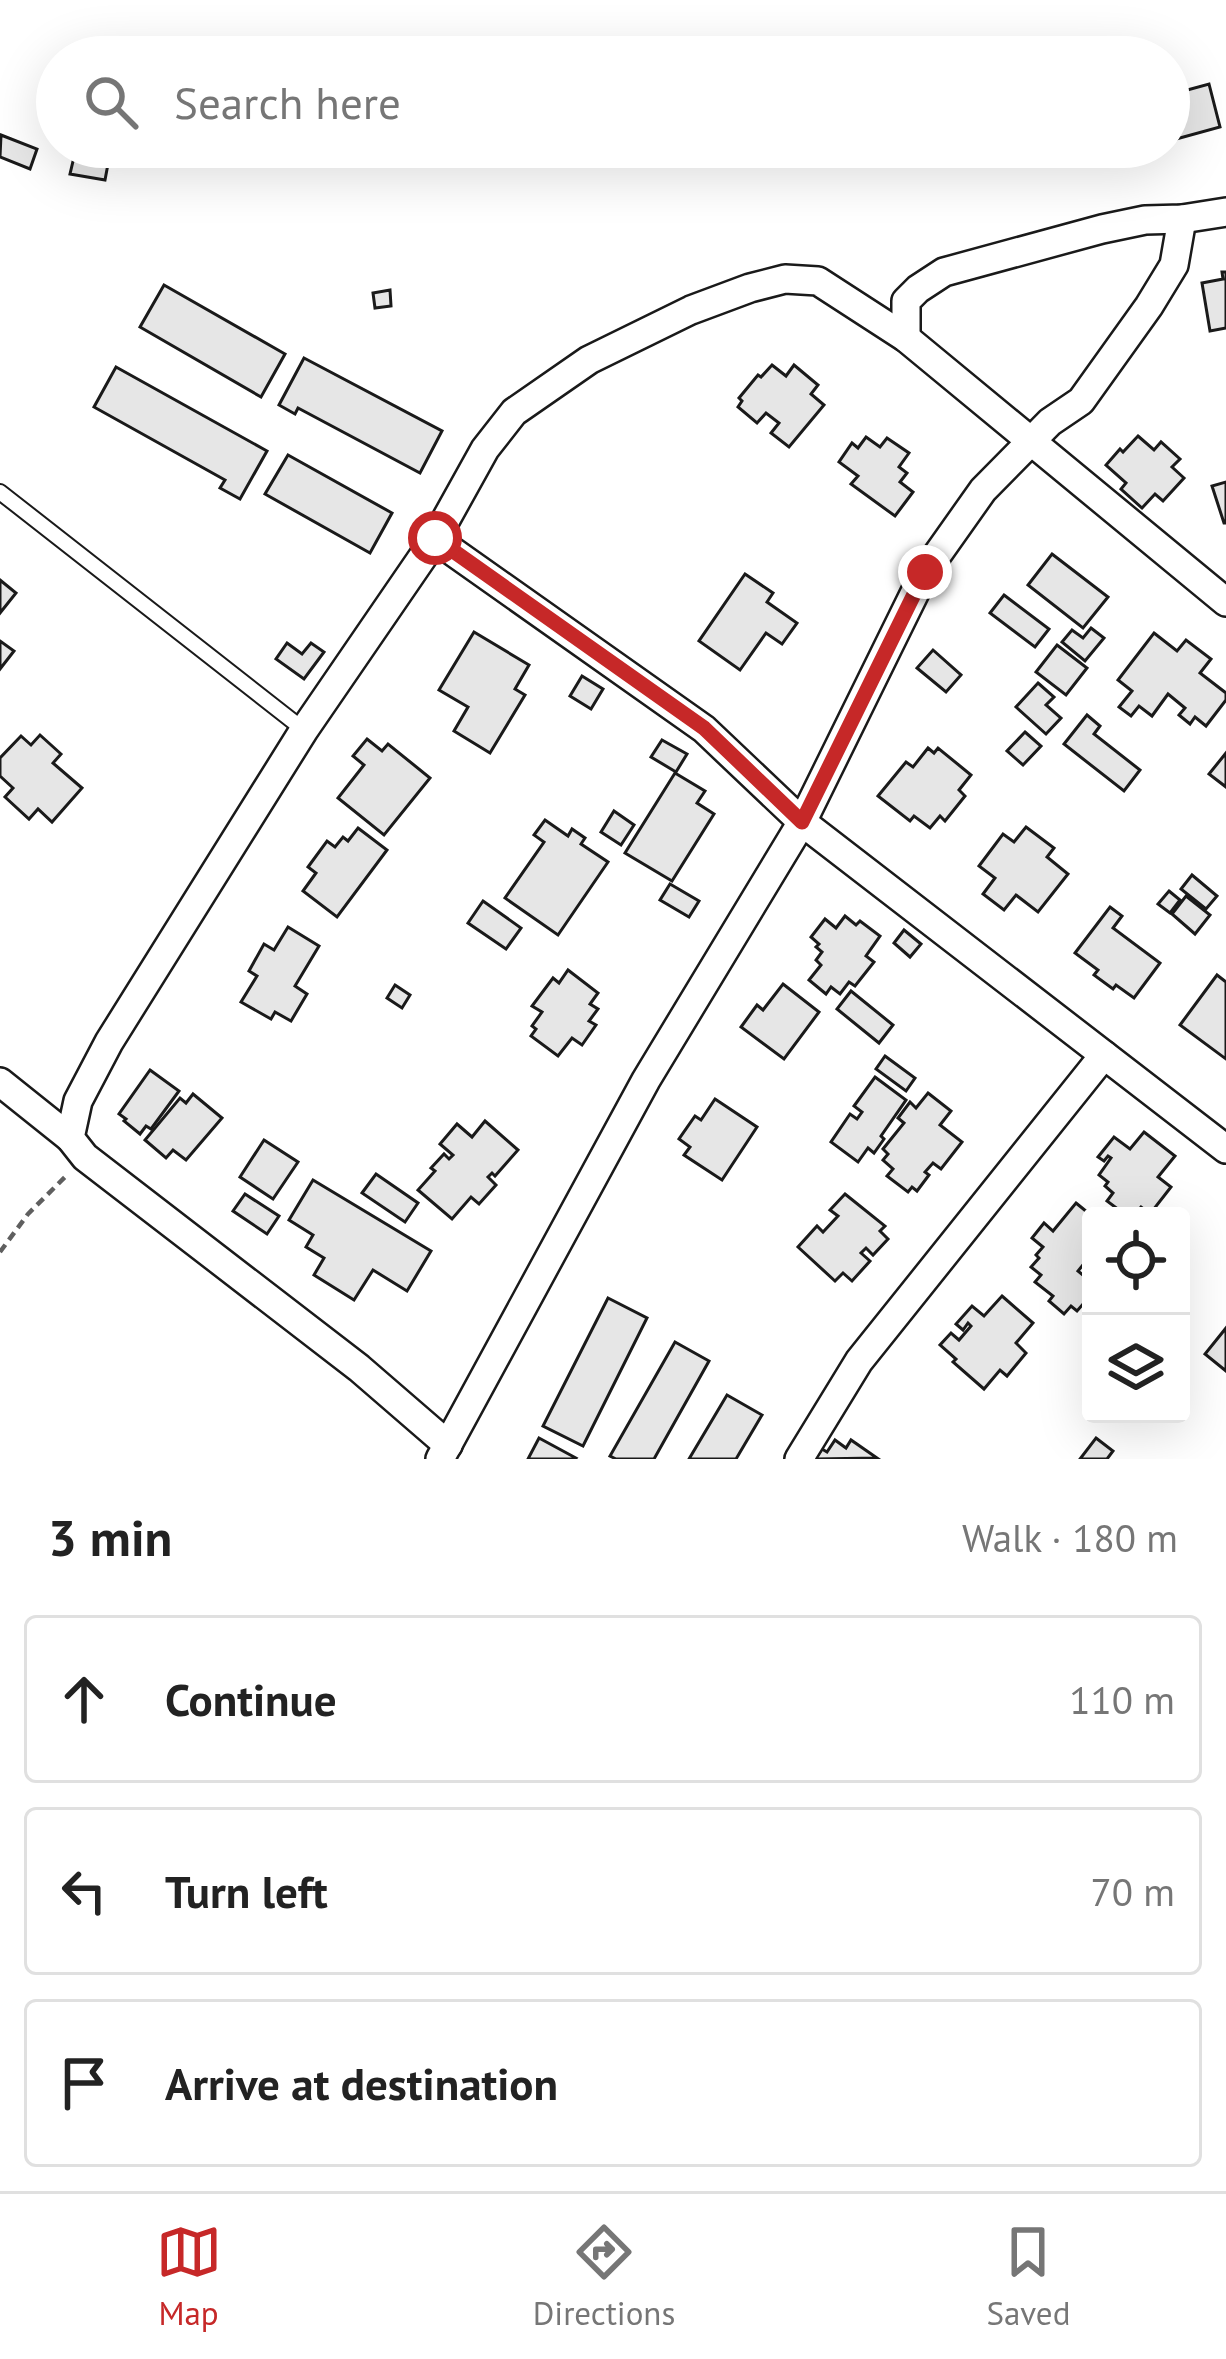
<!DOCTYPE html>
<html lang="en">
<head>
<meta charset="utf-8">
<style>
	:root { --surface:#fff; --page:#f2f2f2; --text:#222; --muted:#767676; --line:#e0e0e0; --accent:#c62828 }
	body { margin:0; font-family:"PT Sans",sans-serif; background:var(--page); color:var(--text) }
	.controls { position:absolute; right:36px; bottom:36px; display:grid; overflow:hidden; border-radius:12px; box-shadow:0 12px 48px #0002 }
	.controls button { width:108px; height:108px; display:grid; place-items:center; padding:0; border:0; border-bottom:3px solid var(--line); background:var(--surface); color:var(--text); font:60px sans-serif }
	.stop { position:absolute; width:36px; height:36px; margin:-27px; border:9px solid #c62828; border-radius:50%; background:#fff }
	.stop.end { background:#c62828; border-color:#fff; box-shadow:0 3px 12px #0008 }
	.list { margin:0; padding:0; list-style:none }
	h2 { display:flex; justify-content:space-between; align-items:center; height:156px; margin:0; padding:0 48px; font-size:51px }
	h2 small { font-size:39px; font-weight:400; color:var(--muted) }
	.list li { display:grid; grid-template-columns:78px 1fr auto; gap:36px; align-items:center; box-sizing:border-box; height:168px; margin:0 24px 24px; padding:0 24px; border:3px solid var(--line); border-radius:12px }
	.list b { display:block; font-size:45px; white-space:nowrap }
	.list em { font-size:39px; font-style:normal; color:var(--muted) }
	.icon { flex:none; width:66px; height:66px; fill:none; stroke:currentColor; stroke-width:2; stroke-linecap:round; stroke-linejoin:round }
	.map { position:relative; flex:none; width:1226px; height:1459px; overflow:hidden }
	.search { position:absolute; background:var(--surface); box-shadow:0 12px 48px #0002; left:36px; right:36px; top:36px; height:132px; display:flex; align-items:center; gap:30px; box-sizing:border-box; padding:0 42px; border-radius:66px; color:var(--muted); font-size:45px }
	.sheet { height:732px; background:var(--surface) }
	nav { display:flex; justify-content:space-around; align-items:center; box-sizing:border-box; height:168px; border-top:3px solid var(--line); background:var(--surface); font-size:33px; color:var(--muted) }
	nav a { display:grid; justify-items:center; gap:6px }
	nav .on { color:var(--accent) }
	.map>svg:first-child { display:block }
	.building { fill:#e6e6e6; stroke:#1a1a1a; stroke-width:3 }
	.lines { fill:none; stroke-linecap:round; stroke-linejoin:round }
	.lane-casing { stroke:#1a1a1a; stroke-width:18 }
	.street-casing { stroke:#1a1a1a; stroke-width:32 }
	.path { stroke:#5f5f5f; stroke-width:4.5; stroke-dasharray:9 6; stroke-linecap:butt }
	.lane { stroke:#fff; stroke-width:14 }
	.street { stroke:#fff; stroke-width:27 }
	.route { stroke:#c62828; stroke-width:15 }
</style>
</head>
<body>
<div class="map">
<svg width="1226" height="1459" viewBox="0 0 1226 1459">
	<rect width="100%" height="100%" fill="#fff"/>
	<g class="building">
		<polygon points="1209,84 1220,127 1169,141 1169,95"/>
		<polygon points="1,135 37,149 30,169 0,157"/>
		<polygon points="74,157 108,164 105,180 70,174"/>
		<polygon points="1222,272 1226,272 1226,328 1210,331 1202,283 1223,279"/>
		<polygon points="164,285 285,354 261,397 140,327"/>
		<polygon points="390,290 391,306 375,308 373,293"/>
		<polygon points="304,358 442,431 420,473 298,408 295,414 279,405"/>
		<polygon points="772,365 786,376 794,365 818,385 811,394 824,405 789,447 771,433 779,423 766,413 757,423 738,407 742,401 739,398 758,375 761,377"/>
		<polygon points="116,367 267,451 240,499 220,488 225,480 94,407"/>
		<polygon points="1138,436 1154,450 1161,442 1180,459 1172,467 1184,478 1163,501 1155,494 1142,508 1121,489 1126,483 1106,465 1120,449 1123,452"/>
		<polygon points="866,437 880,447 887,438 909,453 899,467 907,473 900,482 913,492 895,516 851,484 858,476 839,462 852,443 858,448"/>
		<polygon points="288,455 392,513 370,553 265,494"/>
		<polygon points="1226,482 1226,523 1224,523 1212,486"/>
		<polygon points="1052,554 1108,597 1083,628 1028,585"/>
		<polygon points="745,574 773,593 767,602 797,623 782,644 766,633 740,670 699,641"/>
		<polygon points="0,580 16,593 0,613"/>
		<polygon points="1004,595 1049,629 1035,647 990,613"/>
		<polygon points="1091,628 1104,638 1085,661 1062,642 1072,630 1083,638"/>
		<polygon points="474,632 529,665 515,689 525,695 490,753 454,731 468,707 439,690"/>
		<polygon points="1154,633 1177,651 1186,640 1211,659 1200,673 1226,693 1226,700 1206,726 1195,717 1190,724 1179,715 1185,708 1168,694 1152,716 1139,706 1131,716 1119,707 1132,691 1118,680"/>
		<polygon points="0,641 14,651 0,669"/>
		<polygon points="287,643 302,654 311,643 324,652 304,679 276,659"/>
		<polygon points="1057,645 1087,668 1066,695 1036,672"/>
		<polygon points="933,650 961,675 946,692 917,668"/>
		<polygon points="582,676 603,689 591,709 570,696"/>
		<polygon points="1038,683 1054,697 1046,705 1061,718 1046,734 1016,707"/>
		<polygon points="1087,715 1100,726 1094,734 1140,770 1124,791 1064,744"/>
		<polygon points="1025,732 1041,746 1023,765 1007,751"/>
		<polygon points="40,735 61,754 53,763 82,788 52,822 38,809 29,819 5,797 13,788 0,776 0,758 21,736 31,745"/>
		<polygon points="367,739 382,751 388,744 430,778 384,835 338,798 364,765 353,756"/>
		<polygon points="662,740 687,754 676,772 651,757"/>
		<polygon points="928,748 934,753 938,748 971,775 959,790 965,796 945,821 940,816 930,828 914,816 910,821 878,796 906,762 913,767"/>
		<polygon points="1226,753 1226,787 1209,774"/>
		<polygon points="675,773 705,791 697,803 714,814 672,881 625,853"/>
		<polygon points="614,811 634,825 621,845 601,832"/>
		<polygon points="545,820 568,836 572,829 585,838 581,844 608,862 558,935 505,898 544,842 534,835"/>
		<polygon points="1026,827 1054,848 1047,857 1068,874 1038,912 1016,895 1004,910 983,894 995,878 979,866 1003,834 1014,842"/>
		<polygon points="358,828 387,850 337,917 303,891 316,873 308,867 327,841 335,847 343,837 348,841"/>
		<polygon points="1192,875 1217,896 1206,909 1181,889"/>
		<polygon points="670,884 699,901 689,917 660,900"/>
		<polygon points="1169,891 1180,900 1170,913 1158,904"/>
		<polygon points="1186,896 1210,915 1195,934 1172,914"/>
		<polygon points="483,901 521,928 506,949 468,923"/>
		<polygon points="1110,907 1122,916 1113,928 1160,963 1134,998 1116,985 1113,989 1094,975 1098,970 1075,953"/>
		<polygon points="845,916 856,925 860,921 880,936 866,956 874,962 855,986 849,982 840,994 831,987 826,994 809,980 821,965 816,960 822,952 816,947 819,944 811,937 825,919 836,928"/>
		<polygon points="288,927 319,946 295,986 307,994 291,1021 275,1012 271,1019 241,1002 257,976 249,971 264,944 274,950"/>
		<polygon points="904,930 921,944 910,957 894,943"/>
		<polygon points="568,970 598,993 590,1004 598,1009 589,1021 596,1025 582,1045 572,1038 558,1056 531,1036 536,1029 532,1026 542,1012 532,1006 553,978 559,983"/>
		<polygon points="1217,975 1226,982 1226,1059 1180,1025"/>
		<polygon points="783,984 819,1012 784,1059 741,1027 757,1005 763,1010"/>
		<polygon points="395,985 410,995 402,1008 387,998"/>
		<polygon points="851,991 893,1025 879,1043 837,1009"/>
		<polygon points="885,1056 915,1078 906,1091 876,1069"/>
		<polygon points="150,1070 179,1091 151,1129 146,1126 140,1134 124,1121 126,1119 119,1114"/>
		<polygon points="875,1077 906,1100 881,1136 884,1139 874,1153 868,1148 858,1162 831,1142 850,1114 857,1119 862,1112 854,1106"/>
		<polygon points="928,1093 951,1111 940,1125 962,1142 941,1169 933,1163 925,1172 929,1175 917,1191 912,1187 908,1192 887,1176 893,1169 883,1160 888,1154 883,1149 904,1123 898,1118 910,1102 916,1108"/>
		<polygon points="193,1094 222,1118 186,1160 173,1150 166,1158 145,1140 180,1098 186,1103"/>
		<polygon points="715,1099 757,1127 722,1180 684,1155 690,1147 679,1139 695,1116 701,1120"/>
		<polygon points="485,1121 518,1150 495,1176 492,1173 488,1177 496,1185 479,1204 471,1197 452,1219 418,1190 435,1171 431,1168 444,1154 449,1159 453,1155 440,1144 457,1124 472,1137"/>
		<polygon points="1144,1132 1175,1156 1158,1177 1171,1187 1150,1214 1141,1207 1133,1216 1127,1216 1107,1201 1113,1193 1105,1186 1108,1182 1099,1175 1111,1158 1108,1156 1104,1161 1098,1157 1114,1137 1130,1149"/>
		<polygon points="264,1140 298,1162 273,1199 240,1177"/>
		<polygon points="376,1174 418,1203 405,1222 362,1193"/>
		<polygon points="313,1180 431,1251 407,1291 373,1270 354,1300 314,1275 324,1258 306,1247 313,1235 289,1220"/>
		<polygon points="245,1194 279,1216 267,1234 233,1211"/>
		<polygon points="845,1194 885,1226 880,1231 888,1239 873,1255 866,1248 861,1253 870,1261 852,1281 843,1273 835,1281 798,1247 817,1226 823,1232 838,1216 830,1210"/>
		<polygon points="1076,1203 1092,1216 1091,1255 1078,1271 1089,1280 1084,1286 1091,1295 1077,1311 1071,1306 1064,1314 1049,1301 1053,1296 1035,1282 1041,1275 1031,1267 1039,1258 1036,1255 1043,1247 1032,1238 1044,1223 1053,1231"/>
		<polygon points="1002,1296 1033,1323 1016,1343 1026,1353 1007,1376 1000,1370 984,1389 953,1362 956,1359 940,1345 951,1333 959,1340 971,1326 968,1323 963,1330 956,1324 972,1306 984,1316"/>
		<polygon points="608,1298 647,1318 583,1446 543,1426"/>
		<polygon points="1226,1328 1226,1371 1205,1354"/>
		<polygon points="675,1342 709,1361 654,1459 616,1459 610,1456"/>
		<polygon points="727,1395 762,1415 736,1459 689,1459"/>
		<polygon points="539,1438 576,1458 575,1459 528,1459"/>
		<polygon points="1096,1438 1113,1451 1107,1459 1080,1459"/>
		<polygon points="835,1440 846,1448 851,1440 877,1458 815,1459 822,1449 827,1452"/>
	</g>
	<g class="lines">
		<g class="lane-casing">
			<polyline id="lane" points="0,492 304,730"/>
		</g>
		<g class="street-casing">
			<g id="street">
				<polyline points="906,338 906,301 918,289 944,272 1102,229 1145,220 1182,219 1226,212"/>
				<polyline points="435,539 704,729 802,822 1226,1149"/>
				<polyline points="0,1082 70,1138"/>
				<polyline points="448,1445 359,1368 85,1157 70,1138 78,1101 109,1042 304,730 435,539 485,449 514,412 589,360 691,310 750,288 785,279 818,281 906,338 1226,602"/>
				<polyline points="440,1459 646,1080 802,822 925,572 983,490 1050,422 1081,401 1149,306 1174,265 1182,219"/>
				<polyline points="799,1459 859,1361 1104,1055"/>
			</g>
		</g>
		<polyline class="path" points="0,1252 28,1214 67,1175"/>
		<use href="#lane" class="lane"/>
		<use href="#street" class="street"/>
	</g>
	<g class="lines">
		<polyline class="route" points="435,538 704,728 802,822 925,572"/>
	</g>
</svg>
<div class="controls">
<button><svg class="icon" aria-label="locate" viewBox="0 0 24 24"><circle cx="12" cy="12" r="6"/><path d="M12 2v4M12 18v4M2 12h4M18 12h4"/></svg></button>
<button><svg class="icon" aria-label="layers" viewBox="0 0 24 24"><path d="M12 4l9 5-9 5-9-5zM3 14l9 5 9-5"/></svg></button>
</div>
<div class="stop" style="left:435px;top:538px"></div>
<div class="stop end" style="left:925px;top:572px"></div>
<div class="search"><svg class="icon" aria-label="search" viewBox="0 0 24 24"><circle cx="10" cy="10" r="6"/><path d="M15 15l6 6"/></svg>Search here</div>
</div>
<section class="sheet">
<h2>3 min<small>Walk · 180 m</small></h2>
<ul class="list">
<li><svg class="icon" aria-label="ahead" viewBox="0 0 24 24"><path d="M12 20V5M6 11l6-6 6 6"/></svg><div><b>Continue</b></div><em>110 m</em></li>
<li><svg class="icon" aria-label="left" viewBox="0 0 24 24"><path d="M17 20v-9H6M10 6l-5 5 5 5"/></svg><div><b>Turn left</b></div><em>70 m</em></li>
<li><svg class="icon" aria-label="arrive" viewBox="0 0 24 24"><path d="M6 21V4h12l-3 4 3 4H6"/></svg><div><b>Arrive at destination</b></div></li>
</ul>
</section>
<nav>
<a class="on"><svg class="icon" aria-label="map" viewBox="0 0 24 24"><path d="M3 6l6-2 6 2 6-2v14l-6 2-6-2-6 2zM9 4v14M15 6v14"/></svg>Map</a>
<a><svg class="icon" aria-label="directions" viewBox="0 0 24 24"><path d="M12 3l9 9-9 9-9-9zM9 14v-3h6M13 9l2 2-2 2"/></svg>Directions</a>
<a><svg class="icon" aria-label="saved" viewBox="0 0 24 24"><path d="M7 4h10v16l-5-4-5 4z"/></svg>Saved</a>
</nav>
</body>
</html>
